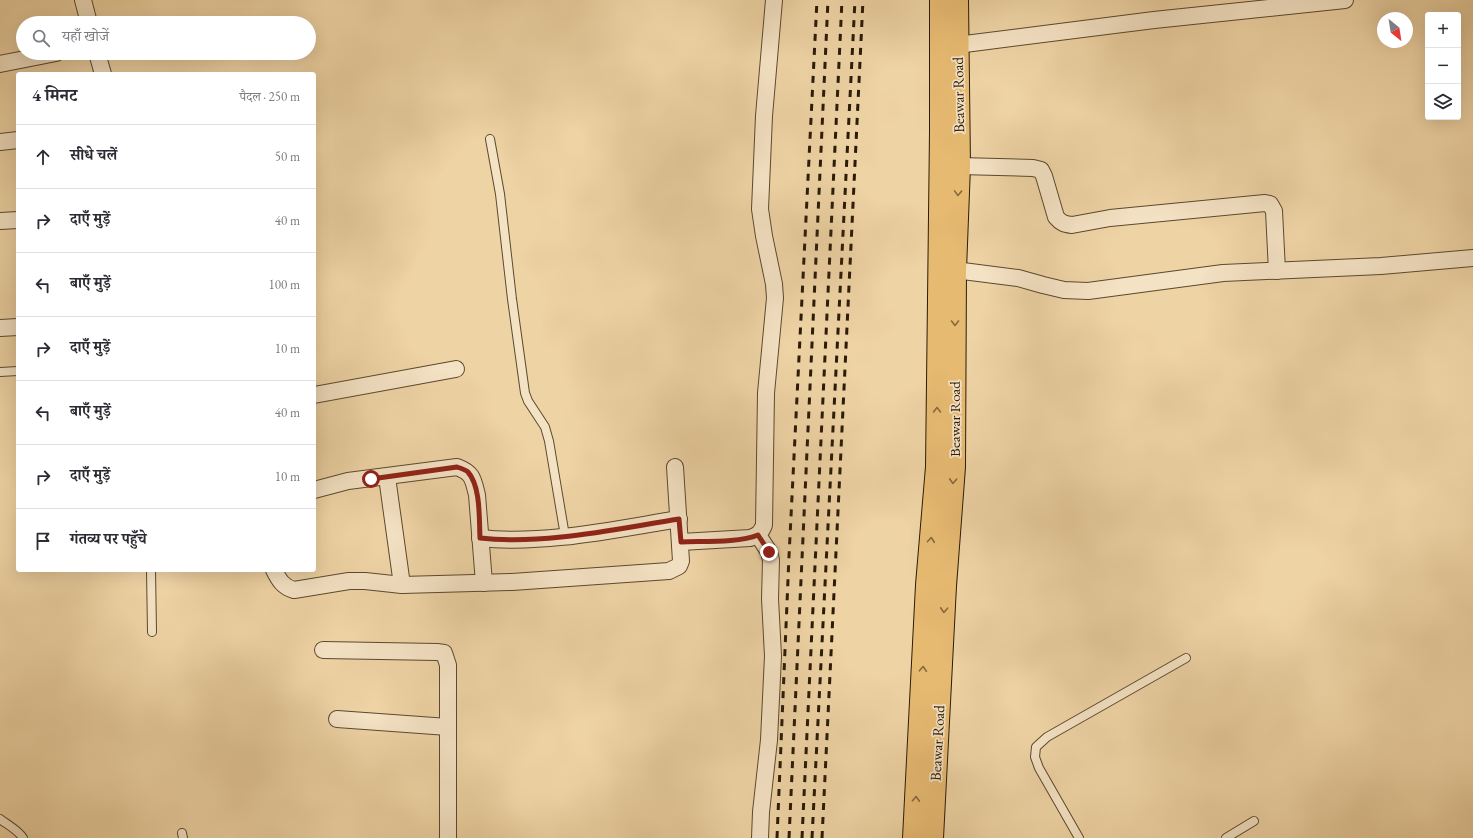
<!DOCTYPE html>
<html lang="hi">
<head>
<meta charset="utf-8">
<style>
	:root { --surface:#fff; --page:#f2f2f3; --text:#2b2b33; --muted:#7c7c81; --line:#e1e1e2 }
	body { margin:0; font-family:"EB Garamond","Noto Serif Devanagari",serif; background:var(--page); color:var(--text) }
	.controls { position:absolute; right:12px; top:12px; display:grid; overflow:hidden; border-radius:4px; box-shadow:0 4px 16px #0002 }
	.controls button { width:36px; height:36px; display:grid; place-items:center; padding:0; border:0; border-bottom:1px solid var(--line); background:var(--surface); color:var(--text); font:20px sans-serif }
	.compass { position:absolute; left:1377px; top:12px; width:36px; height:36px; border-radius:50%; background:var(--surface); box-shadow:0 4px 16px #0002; rotate:150deg }
	.stop { position:absolute; width:12px; height:12px; margin:-9px; border:3px solid #8f2418; border-radius:50%; background:#fff }
	.stop.end { background:#8f2418; border-color:#fff; box-shadow:0 1px 4px #0008 }
	.list { margin:0; padding:0; list-style:none }
	h2 { display:flex; justify-content:space-between; align-items:center; height:52px; margin:0; padding:0 16px; font-size:17px }
	h2 small { font-size:13px; font-weight:400; color:var(--muted) }
	.list li { display:grid; grid-template-columns:26px 1fr auto; gap:12px; align-items:center; box-sizing:border-box; height:64px; padding:0 16px; border-top:1px solid var(--line) }
	.list b { display:block; font-size:15px; white-space:nowrap }
	.list em { font-size:13px; font-style:normal; color:var(--muted) }
	.icon { flex:none; width:22px; height:22px; fill:none; stroke:currentColor; stroke-width:2; stroke-linecap:round; stroke-linejoin:round }
	.map { position:relative; flex:none; width:1473px; height:838px; overflow:hidden }
	.search { position:absolute; background:var(--surface); box-shadow:0 4px 16px #0002; left:16px; top:16px; width:300px; height:44px; display:flex; align-items:center; gap:10px; box-sizing:border-box; padding:0 14px; border-radius:22px; color:var(--muted); font-size:15px }
	.panel { position:absolute; background:var(--surface); box-shadow:0 4px 16px #0002; left:16px; top:72px; width:300px; height:500px; border-radius:4px }
	.map>svg:first-child { display:block }
	.lines { fill:none; stroke-linecap:round; stroke-linejoin:round }
	.service-casing { stroke:#5b492e; stroke-width:10 }
	.minor-casing { stroke:#5b492e; stroke-width:18 }
	.primary-casing { stroke:#2a1b07; stroke-width:24 }
	.service { stroke:#f4e2c4; stroke-width:8 }
	.minor { stroke:#f4e2c4; stroke-width:16 }
	.primary { stroke:#e7ba72; stroke-width:22 }
	.rail { stroke:#2a1b07; stroke-width:3; stroke-dasharray:7 7; stroke-linecap:butt }
	.oneway { stroke:#886a3c }
	.route { stroke:#8f2418; stroke-width:5 }
	.labels { text-anchor:middle; dominant-baseline:central; stroke-width:3.5; stroke-linejoin:round; paint-order:stroke }
	.street-label { font-size:15px; fill:#2a1b07; stroke:#f4e2c4 }
</style>
</head>
<body>
<div class="map">
<svg width="1473" height="838" viewBox="0 0 1473 838">
	<rect width="100%" height="100%" fill="#eed3a4"/>
	<filter id="stains"><feTurbulence type="fractalNoise" baseFrequency=".005" numOctaves="4"/><feColorMatrix values="0 0 0 0 .2 0 0 0 0 .09 0 0 0 0 .02 0 0 0 .5 -.17"/></filter>
	<radialGradient id="worn" r=".72"><stop offset=".6" stop-color="#630" stop-opacity="0"/><stop offset="1" stop-color="#630" stop-opacity=".3"/></radialGradient>
	<g class="lines">
		<g class="service-casing">
			<g id="service">
				<polyline points="490,139 500,194 512,299 525,393 528,401 545,427 549,441 565,536"/>
				<polyline points="0,372 18,371"/>
				<polyline points="151,570 152,632"/>
				<path d="M 0,819 C 8,825 18,830 23,838"/>
				<polyline points="182,833 183,838"/>
				<polyline points="1079,838 1039,768 1035,757 1036,747 1047,737 1186,658"/>
				<polyline points="1226,838 1254,821"/>
			</g>
		</g>
		<g class="minor-casing">
			<g id="minor">
				<polyline points="83,0 89,23"/>
				<polyline points="957,45 1154,20 1345,0"/>
				<polyline points="97,53 103,74"/>
				<polyline points="0,64 56,53"/>
				<polyline points="0,142 18,140"/>
				<path d="M 959,166 L 1033,168 L 1041,170 L 1044,176 L 1056,217 C 1061,223 1064,224 1072,225 L 1110,218 L 1265,203 L 1270,204 L 1274,211 L 1277,271"/>
				<polyline points="0,221 18,220"/>
				<polyline points="955,270 1018,278 1043,285 1064,290 1088,291 1223,273 1381,266 1473,258"/>
				<polyline points="0,328 18,327"/>
				<polyline points="314,395 456,369"/>
				<polyline points="387,477 402,585"/>
				<path d="M 314,490 L 348,481 L 457,467 C 473,473 473,479 477,495 L 484,583"/>
				<polyline points="758,535 769,552 771,560 770,599 773,656 769,740 761,812 760,838"/>
				<path d="M 480,538 C 544,545 616,529 679,519"/>
				<path d="M 681,542 L 750,538 C 758,535 761,533 764,525 L 766,393 L 775,298 L 774,284 L 764,236 L 760,209 L 764,116 L 774,0"/>
				<path d="M 274,570 C 279,580 283,587 294,590 L 349,581 L 365,581 L 402,585 L 512,582 L 669,571 L 679,566 L 681,561 L 675,467"/>
				<polyline points="323,650 437,652 444,653 448,665 448,838"/>
				<polyline points="337,719 448,727"/>
			</g>
		</g>
		<g class="primary-casing">
			<g id="primary">
				<polyline points="914,838 927,585 937,467 941,132 941,0"/>
				<polyline points="932,838 945,586 954,467 955,270 959,166 957,0"/>
			</g>
		</g>
		<use href="#service" class="service"/>
		<use href="#minor" class="minor"/>
		<use href="#primary" class="primary"/>
		<g class="rail">
			<polyline points="777,838 789,556 817,0"/>
			<polyline points="789,838 828,0"/>
			<polyline points="802,838 842,0"/>
			<polyline points="812,838 855,0"/>
			<polyline points="822,838 863,0"/>
		</g>
	</g>
	<defs><path id="oneway-chevron" d="M-2-3.5L2.5 0L-2 3.5" fill="none" stroke-width="1.6" stroke-linecap="round" stroke-linejoin="round"/></defs>
	<g class="oneway">
		<use href="#oneway-chevron" transform="translate(958 193) rotate(92)"/>
		<use href="#oneway-chevron" transform="translate(955 323) rotate(90)"/>
		<use href="#oneway-chevron" transform="translate(937 410) rotate(-90)"/>
		<use href="#oneway-chevron" transform="translate(953 481) rotate(93)"/>
		<use href="#oneway-chevron" transform="translate(931 540) rotate(-85)"/>
		<use href="#oneway-chevron" transform="translate(944 610) rotate(93)"/>
		<use href="#oneway-chevron" transform="translate(923 669) rotate(-87)"/>
		<use href="#oneway-chevron" transform="translate(916 799) rotate(-87)"/>
	</g>
	<g class="lines">
		<path class="route" d="M 371,479 L 457,467 C 460,468 466,470 468,472 C 481,487 479,519 480,538 C 545,545 615,529 679,519 L 681,542 C 702,541 739,543 758,535 L 769,552"/>
	</g>
	<g class="labels">
		<g class="street-label">
			<text transform="translate(958 95) rotate(-91)">Beawar Road</text>
			<text transform="translate(954 419) rotate(-90)">Beawar Road</text>
			<text transform="translate(937 743) rotate(-87)">Beawar Road</text>
		</g>
	</g>
	<rect width="100%" height="100%" filter="url(#stains)"/>
	<rect width="100%" height="100%" fill="url(#worn)"/>
</svg>
<div class="controls">
<button>+</button>
<button>−</button>
<button><svg class="icon" aria-label="layers" viewBox="0 0 24 24"><path d="M12 4l9 5-9 5-9-5zM3 14l9 5 9-5"/></svg></button>
</div>
<svg class="compass" viewBox="-18 -18 36 36"><path d="M0-13l5 13h-10z" fill="#e53935"/><path d="M0 13l5-13h-10z" fill="#7c7c81"/></svg>
<div class="stop" style="left:371px;top:479px"></div>
<div class="stop end" style="left:769px;top:552px"></div>
<div class="search"><svg class="icon" aria-label="search" viewBox="0 0 24 24"><circle cx="10" cy="10" r="6"/><path d="M15 15l6 6"/></svg>यहाँ खोजें</div>
<section class="panel">
<h2>4 मिनट<small>पैदल · 250 m</small></h2>
<ul class="list">
<li><svg class="icon" aria-label="ahead" viewBox="0 0 24 24"><path d="M12 20V5M6 11l6-6 6 6"/></svg><div><b>सीधे चलें</b></div><em>50 m</em></li>
<li><svg class="icon" aria-label="right" viewBox="0 0 24 24"><path d="M7 20v-9h11M14 6l5 5-5 5"/></svg><div><b>दाएँ मुड़ें</b></div><em>40 m</em></li>
<li><svg class="icon" aria-label="left" viewBox="0 0 24 24"><path d="M17 20v-9H6M10 6l-5 5 5 5"/></svg><div><b>बाएँ मुड़ें</b></div><em>100 m</em></li>
<li><svg class="icon" aria-label="right" viewBox="0 0 24 24"><path d="M7 20v-9h11M14 6l5 5-5 5"/></svg><div><b>दाएँ मुड़ें</b></div><em>10 m</em></li>
<li><svg class="icon" aria-label="left" viewBox="0 0 24 24"><path d="M17 20v-9H6M10 6l-5 5 5 5"/></svg><div><b>बाएँ मुड़ें</b></div><em>40 m</em></li>
<li><svg class="icon" aria-label="right" viewBox="0 0 24 24"><path d="M7 20v-9h11M14 6l5 5-5 5"/></svg><div><b>दाएँ मुड़ें</b></div><em>10 m</em></li>
<li><svg class="icon" aria-label="arrive" viewBox="0 0 24 24"><path d="M6 21V4h12l-3 4 3 4H6"/></svg><div><b>गंतव्य पर पहुँचे</b></div></li>
</ul>
</section>
</div>
</body>
</html>
